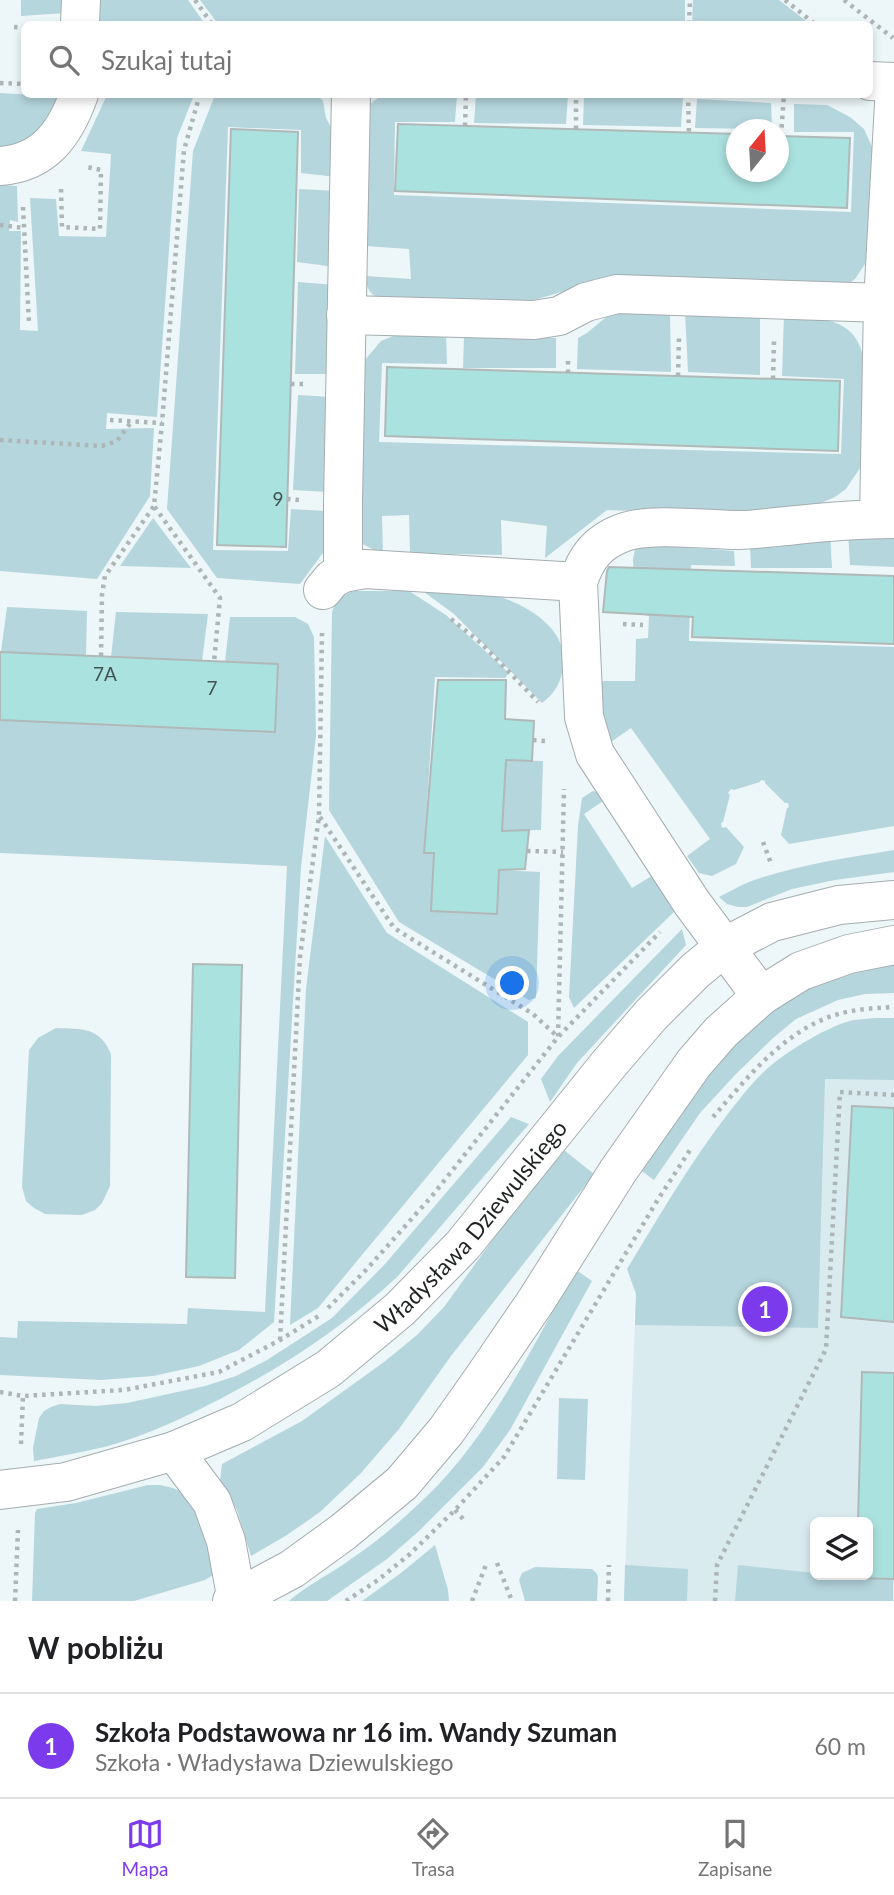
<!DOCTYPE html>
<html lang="pl">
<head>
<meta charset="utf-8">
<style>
	:root { --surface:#fff; --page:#f2f2f2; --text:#202124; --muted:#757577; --line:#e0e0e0; --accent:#7c3aed }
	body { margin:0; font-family:Lato,sans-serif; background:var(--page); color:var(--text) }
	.controls { position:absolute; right:21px; bottom:21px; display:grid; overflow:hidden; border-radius:10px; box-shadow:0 4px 10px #0003 }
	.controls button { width:63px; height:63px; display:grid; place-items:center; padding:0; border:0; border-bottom:2px solid var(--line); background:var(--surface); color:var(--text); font:35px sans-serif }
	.compass { position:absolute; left:726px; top:119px; width:63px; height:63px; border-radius:50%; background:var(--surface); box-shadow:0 4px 10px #0003; rotate:18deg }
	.you { position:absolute; left:513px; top:984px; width:24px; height:24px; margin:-18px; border:5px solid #fff; border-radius:50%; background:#1a73e8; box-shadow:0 0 0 10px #1a73e833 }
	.badge { display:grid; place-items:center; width:46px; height:46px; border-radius:50%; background:var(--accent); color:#fff; font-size:23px; font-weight:700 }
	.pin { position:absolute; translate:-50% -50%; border:4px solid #fff; box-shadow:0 2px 7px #0006 }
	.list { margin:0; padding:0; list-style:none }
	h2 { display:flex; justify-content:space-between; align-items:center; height:91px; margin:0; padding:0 28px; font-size:30px }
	h2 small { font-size:23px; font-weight:400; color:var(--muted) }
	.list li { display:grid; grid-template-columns:46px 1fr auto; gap:21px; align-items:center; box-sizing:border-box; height:105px; padding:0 28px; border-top:2px solid var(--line) }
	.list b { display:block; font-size:26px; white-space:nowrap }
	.list p { margin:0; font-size:23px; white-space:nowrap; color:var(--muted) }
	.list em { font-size:23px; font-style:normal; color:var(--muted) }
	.icon { flex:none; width:38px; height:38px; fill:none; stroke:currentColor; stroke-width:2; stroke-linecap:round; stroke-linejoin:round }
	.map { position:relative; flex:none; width:894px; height:1601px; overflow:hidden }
	.search { position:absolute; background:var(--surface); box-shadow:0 4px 10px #0003; left:21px; right:21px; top:21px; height:77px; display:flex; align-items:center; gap:18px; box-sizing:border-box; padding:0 24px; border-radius:10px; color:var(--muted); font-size:26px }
	.sheet { height:196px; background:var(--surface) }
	nav { display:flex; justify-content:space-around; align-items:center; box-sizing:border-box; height:98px; border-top:2px solid var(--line); background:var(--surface); font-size:19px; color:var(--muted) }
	nav a { display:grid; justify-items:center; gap:4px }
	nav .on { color:var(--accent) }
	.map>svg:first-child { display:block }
	.built { fill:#d9ebef; fill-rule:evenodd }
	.green { fill:#b6d6dd }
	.building { fill:#aae2e0; stroke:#b0b9b8; stroke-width:2 }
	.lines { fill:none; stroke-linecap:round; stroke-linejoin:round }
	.minor-casing { stroke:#a4adaf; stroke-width:40 }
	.path { stroke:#adb5b6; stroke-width:4.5; stroke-dasharray:3.5 5; stroke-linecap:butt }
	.minor { stroke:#fff; stroke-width:38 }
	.labels { text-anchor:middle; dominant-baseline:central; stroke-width:5; stroke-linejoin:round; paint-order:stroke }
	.number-label { font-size:19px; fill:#425252 }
	.street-label { font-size:23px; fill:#1f2223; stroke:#fff }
</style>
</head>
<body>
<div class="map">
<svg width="894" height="1601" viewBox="0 0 894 1601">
	<rect width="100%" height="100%" fill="#edf6f8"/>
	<path class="built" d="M 894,1032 L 894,1601 L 624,1601 L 636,1294 L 756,1101 ZM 815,1522 L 868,1522 L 868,1575 L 815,1575 Z"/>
	<g class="green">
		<polygon points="21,0 66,0 66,13 21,16"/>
		<polygon points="96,0 188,0 205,24 96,24"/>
		<polygon points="200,0 685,0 685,24 218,24"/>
		<polygon points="693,0 779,0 810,24 692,24"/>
		<polygon points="0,93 65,97 33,141 0,149"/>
		<polygon points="107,95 194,95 177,138 157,417 107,413 106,429 154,428 150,496 97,579 0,571 0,185 17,186 18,222 10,220 9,231 21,231 20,330 38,331 30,198 56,199 59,236 106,237 111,154 81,151"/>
		<polygon points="215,95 317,95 323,101 326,118 334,133 336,177 301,173 301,130 228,127 213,550 288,551 291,509 325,511 325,550 300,584 217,578 167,509 193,151"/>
		<path d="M 382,95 L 457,95 L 455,122 L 395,122 L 394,195 L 851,212 L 854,132 L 794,132 L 794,104 L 827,105 L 850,117 L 864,129 L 873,149 L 871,244 L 865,264 L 855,279 L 848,284 L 617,276 L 527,302 L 383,300 C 370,295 366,289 366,276 L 411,279 L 409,249 L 365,246 L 366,113 L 370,104 Z"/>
		<polygon points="476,95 568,95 566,124 474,123"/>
		<polygon points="683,96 681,127 583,125 584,97"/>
		<polygon points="697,99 771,103 772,129 695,128"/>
		<polygon points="299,189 337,191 335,267 297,262"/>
		<polygon points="298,282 335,285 334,374 295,374"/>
		<polygon points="670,312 671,372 577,369 578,338 587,333 611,313"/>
		<polygon points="685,312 760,314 760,375 688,372"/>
		<path d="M 784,315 C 820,319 858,316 864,362 L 862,465 L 846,489 L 835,497 L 821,503 L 751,515 L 607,510 L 545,558 L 547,526 L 501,520 L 502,555 L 410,553 L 409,515 L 382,516 L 383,555 L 359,542 L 364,361 L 381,341 L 403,332 L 446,332 L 447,364 L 382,363 L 379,442 L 841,454 L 844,379 L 782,376 Z"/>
		<polygon points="464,336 556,338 556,368 463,368"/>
		<polygon points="298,395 331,397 328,492 293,490"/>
		<polygon points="153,518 191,568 120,566"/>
		<polygon points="830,531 832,568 751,568 750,546"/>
		<polygon points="848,532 894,537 894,567 850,565"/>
		<polygon points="636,543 734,551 735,566 691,565 689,641 894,647 894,826 789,844 781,835 787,808 789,807 788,803 785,803 765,783 765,781 761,780 760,782 734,790 731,789 728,793 730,795 723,822 721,823 722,828 726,827 744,847 736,864 712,876 699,873 687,856 710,839 631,728 608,744 591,708 599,681 635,681 636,639 648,638 649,616 636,613 633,560"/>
		<path d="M 444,588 C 455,589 466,589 477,591 C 513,597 570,623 563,667 C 561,683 555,693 542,703 L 454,614 L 424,592 Z"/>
		<path d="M 355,591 L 409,591 L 446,615 L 509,673 L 505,678 L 435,677 L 424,853 L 434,853 L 431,911 L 497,914 L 499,870 L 540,872 L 536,998 L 529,1000 L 399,922 L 329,810 L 332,612 C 336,599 342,594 355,591 Z"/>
		<polygon points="7,607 87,611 86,656 1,652"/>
		<polygon points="116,612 208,614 202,661 111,657"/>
		<polygon points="230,617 295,617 308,624 314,637 316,736 301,867 274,1322 239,1350 199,1366 153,1376 101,1380 0,1375 0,1337 17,1338 18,1321 187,1324 188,1308 265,1312 287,866 0,853 0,720 275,732 278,664 225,662"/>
		<polygon points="506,760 543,761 541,830 502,831"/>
		<polygon points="593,791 598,792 606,799 584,814 632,888 655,874 675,911 574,1008 569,997 578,826 582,798"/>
		<polygon points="325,836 387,933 528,1022 528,1055 318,1308 290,1325 306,989"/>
		<path d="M 894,850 L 894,872 L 835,880 L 792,889 L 747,907 L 738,907 L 727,904 L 719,897 C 729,892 739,886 749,882 C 795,865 846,858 894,850 Z"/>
		<polygon points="682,929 686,945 577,1063 550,1102 541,1079 558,1056"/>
		<polygon points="894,959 894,993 865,994 838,1000 796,1019 773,1038 735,1075 700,1113 654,1180 636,1167 717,1058 775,1007 815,985"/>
		<path d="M 875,1018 L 894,1018 L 894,1080 L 825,1079 L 818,1328 L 635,1325 L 636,1294 L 627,1269 C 660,1215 691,1161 730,1111 C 742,1096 754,1080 769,1067 C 788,1051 829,1025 854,1020 C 861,1019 868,1019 875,1018 Z"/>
		<path d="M 56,1028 C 82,1029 100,1027 111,1054 L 110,1186 L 102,1203 L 95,1210 L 82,1215 L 45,1214 L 34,1208 L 26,1201 L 22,1187 L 29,1050 L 38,1038 Z"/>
		<path d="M 511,1117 L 529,1124 L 398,1276 C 345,1326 286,1365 222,1398 C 185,1417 148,1435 108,1446 C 84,1452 59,1456 34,1461 L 33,1448 L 39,1418 L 44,1411 L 51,1407 L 60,1404 L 95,1406 L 127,1403 L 205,1386 L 236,1376 L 267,1360 L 332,1318 L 385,1264 Z"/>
		<polygon points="560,1147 594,1174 451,1356 399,1429 361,1473 320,1512 287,1535 251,1556 237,1510 220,1481 222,1464 302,1421 384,1362 417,1335 444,1307"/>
		<path d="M 576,1270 L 592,1281 L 510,1430 L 483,1467 L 419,1531 L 387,1559 L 327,1601 L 289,1601 C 308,1584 331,1574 351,1559 C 378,1541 402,1520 425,1498 C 491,1435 531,1348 576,1270 Z"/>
		<polygon points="559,1398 588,1399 585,1480 557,1479"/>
		<polygon points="148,1485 160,1485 173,1488 186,1494 206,1519 213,1575 205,1580 134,1601 32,1601 35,1513 37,1509 76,1503"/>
		<polygon points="435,1545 448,1590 449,1601 362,1601 401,1573"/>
		<polygon points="625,1565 688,1569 687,1601 624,1601"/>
		<polygon points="738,1565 815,1573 815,1575 893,1579 893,1601 735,1601"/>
		<polygon points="535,1567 592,1569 597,1574 598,1578 597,1601 525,1601 519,1580 522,1573"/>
	</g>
	<g class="building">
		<polygon points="398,124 737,134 737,172 779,172 779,136 850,138 847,208 395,191"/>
		<polygon points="231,129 298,132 286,547 217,545"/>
		<polygon points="387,367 840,381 838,451 385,436"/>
		<polygon points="609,567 894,576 894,644 692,637 693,617 603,612 607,571"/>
		<polygon points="0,652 278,664 275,732 0,720"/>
		<polygon points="438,680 506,680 505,719 534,721 532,761 506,760 502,831 529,830 525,869 499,870 497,914 431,911 434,853 424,853"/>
		<polygon points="193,964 242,965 235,1278 186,1277"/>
		<polygon points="852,1106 894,1108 894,1322 841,1317"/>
		<polygon points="862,1372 894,1373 894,1579 856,1578 856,1575 868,1575 868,1522 858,1522"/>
	</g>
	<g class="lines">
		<g class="minor-casing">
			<g id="minor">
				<polyline points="80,24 81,0"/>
				<polyline points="870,81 894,82"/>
				<path d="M 0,166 C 44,163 65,134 79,94"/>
				<polyline points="346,315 534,320 559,316 586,302 617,294 883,303"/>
				<polyline points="879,519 883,303 894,103"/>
				<polyline points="343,573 365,569 578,582"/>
				<polyline points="323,590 332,579 343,573 343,502 351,94"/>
				<path d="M 761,996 L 692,903 L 595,754 L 584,717 L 578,582 C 586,557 598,542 622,533 C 649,522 709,530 739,530 C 755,530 771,527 787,526 C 823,522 858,519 894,519"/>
				<polyline points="174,1451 212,1502 226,1541 237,1601"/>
				<path id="s1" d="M 0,1490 L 66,1482 L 174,1451 L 242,1422 L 328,1369 L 400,1309 L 463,1245 L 608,1065 L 651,1015 L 695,971 L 724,947 L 772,922 L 839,905 L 894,900"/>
				<polyline points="232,1601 292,1569 343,1532 402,1483 446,1431 484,1377 536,1301 618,1171 694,1063 721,1032 761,996 801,971 849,954 894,945"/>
			</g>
		</g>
		<g class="path">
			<polyline points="195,0 212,24"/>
			<polyline points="785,0 815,24"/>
			<polyline points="844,0 893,38"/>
			<polyline points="689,24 690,0"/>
			<polyline points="14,27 24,28"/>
			<polyline points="0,83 24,84"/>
			<polyline points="200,94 184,150 162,423 154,506 220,598 214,662"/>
			<polyline points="688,94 689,133"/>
			<polyline points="465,126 466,94"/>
			<polyline points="576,129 576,94"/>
			<polyline points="781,136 784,94"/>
			<polyline points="61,189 62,227 100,229 101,170 87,167"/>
			<polyline points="23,207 29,323"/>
			<polyline points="0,225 24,228"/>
			<polyline points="568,373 568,356"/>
			<polyline points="678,376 679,338"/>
			<polyline points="773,379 774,341"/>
			<polyline points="291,384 304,384"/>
			<polyline points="110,420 162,423"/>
			<polyline points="0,440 102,446 117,441 132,421"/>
			<polyline points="287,499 300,500"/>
			<polyline points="451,619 481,643 538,702"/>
			<polyline points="623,624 643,625"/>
			<polyline points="101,656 102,594 105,576 154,506"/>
			<polyline points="533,740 546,741"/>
			<polyline points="320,817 394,928 533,1014 558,1037 564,789"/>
			<polyline points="763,842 772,866"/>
			<polyline points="527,851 563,852"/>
			<path d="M 713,1117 C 747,1078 784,1031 835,1015 C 854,1009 875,1008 894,1007"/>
			<polyline points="328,1308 366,1270 432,1196 558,1037 660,932"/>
			<polyline points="280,1340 300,957 319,816 322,633"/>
			<polyline points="0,1392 23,1396 124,1390 219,1372 280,1340 322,1314"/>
			<polyline points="21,1444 23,1396"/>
			<polyline points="455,1510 463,1519"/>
			<polyline points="497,1563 512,1601"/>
			<polyline points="15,1601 18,1530"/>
			<polyline points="346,1601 378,1580 410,1554 455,1510 504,1457 657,1201 690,1150"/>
			<polyline points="472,1601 487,1562"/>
			<polyline points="608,1601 609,1565"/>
			<polyline points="715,1601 717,1565 826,1349 840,1092 894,1095"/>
		</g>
		<use href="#minor" class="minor"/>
	</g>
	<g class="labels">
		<g class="number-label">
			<text x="278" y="498">9</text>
			<text x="105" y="673">7A</text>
			<text x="212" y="687">7</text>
		</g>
		<g class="street-label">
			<text stroke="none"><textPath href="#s1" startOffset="556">Władysława Dziewulskiego</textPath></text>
		</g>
	</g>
</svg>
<div class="controls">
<button><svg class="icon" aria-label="layers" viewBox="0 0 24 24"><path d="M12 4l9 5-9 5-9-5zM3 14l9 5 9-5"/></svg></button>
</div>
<svg class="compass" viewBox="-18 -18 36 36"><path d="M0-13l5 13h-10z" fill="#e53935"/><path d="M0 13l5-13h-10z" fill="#757577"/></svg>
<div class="you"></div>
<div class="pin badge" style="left:765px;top:1309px">1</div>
<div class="search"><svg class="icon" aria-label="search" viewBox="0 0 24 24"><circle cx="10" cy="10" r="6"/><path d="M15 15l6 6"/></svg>Szukaj tutaj</div>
</div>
<section class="sheet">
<h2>W pobliżu<small></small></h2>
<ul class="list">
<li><span class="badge">1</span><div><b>Szkoła Podstawowa nr 16 im. Wandy Szuman</b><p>Szkoła · Władysława Dziewulskiego</p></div><em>60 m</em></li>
</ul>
</section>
<nav>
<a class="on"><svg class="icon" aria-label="map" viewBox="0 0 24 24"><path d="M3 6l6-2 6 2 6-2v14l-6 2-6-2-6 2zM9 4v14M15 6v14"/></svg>Mapa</a>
<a><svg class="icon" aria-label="directions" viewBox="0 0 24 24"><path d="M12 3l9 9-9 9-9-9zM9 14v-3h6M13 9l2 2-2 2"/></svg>Trasa</a>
<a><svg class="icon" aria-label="saved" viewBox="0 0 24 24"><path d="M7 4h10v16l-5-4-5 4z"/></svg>Zapisane</a>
</nav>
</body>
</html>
